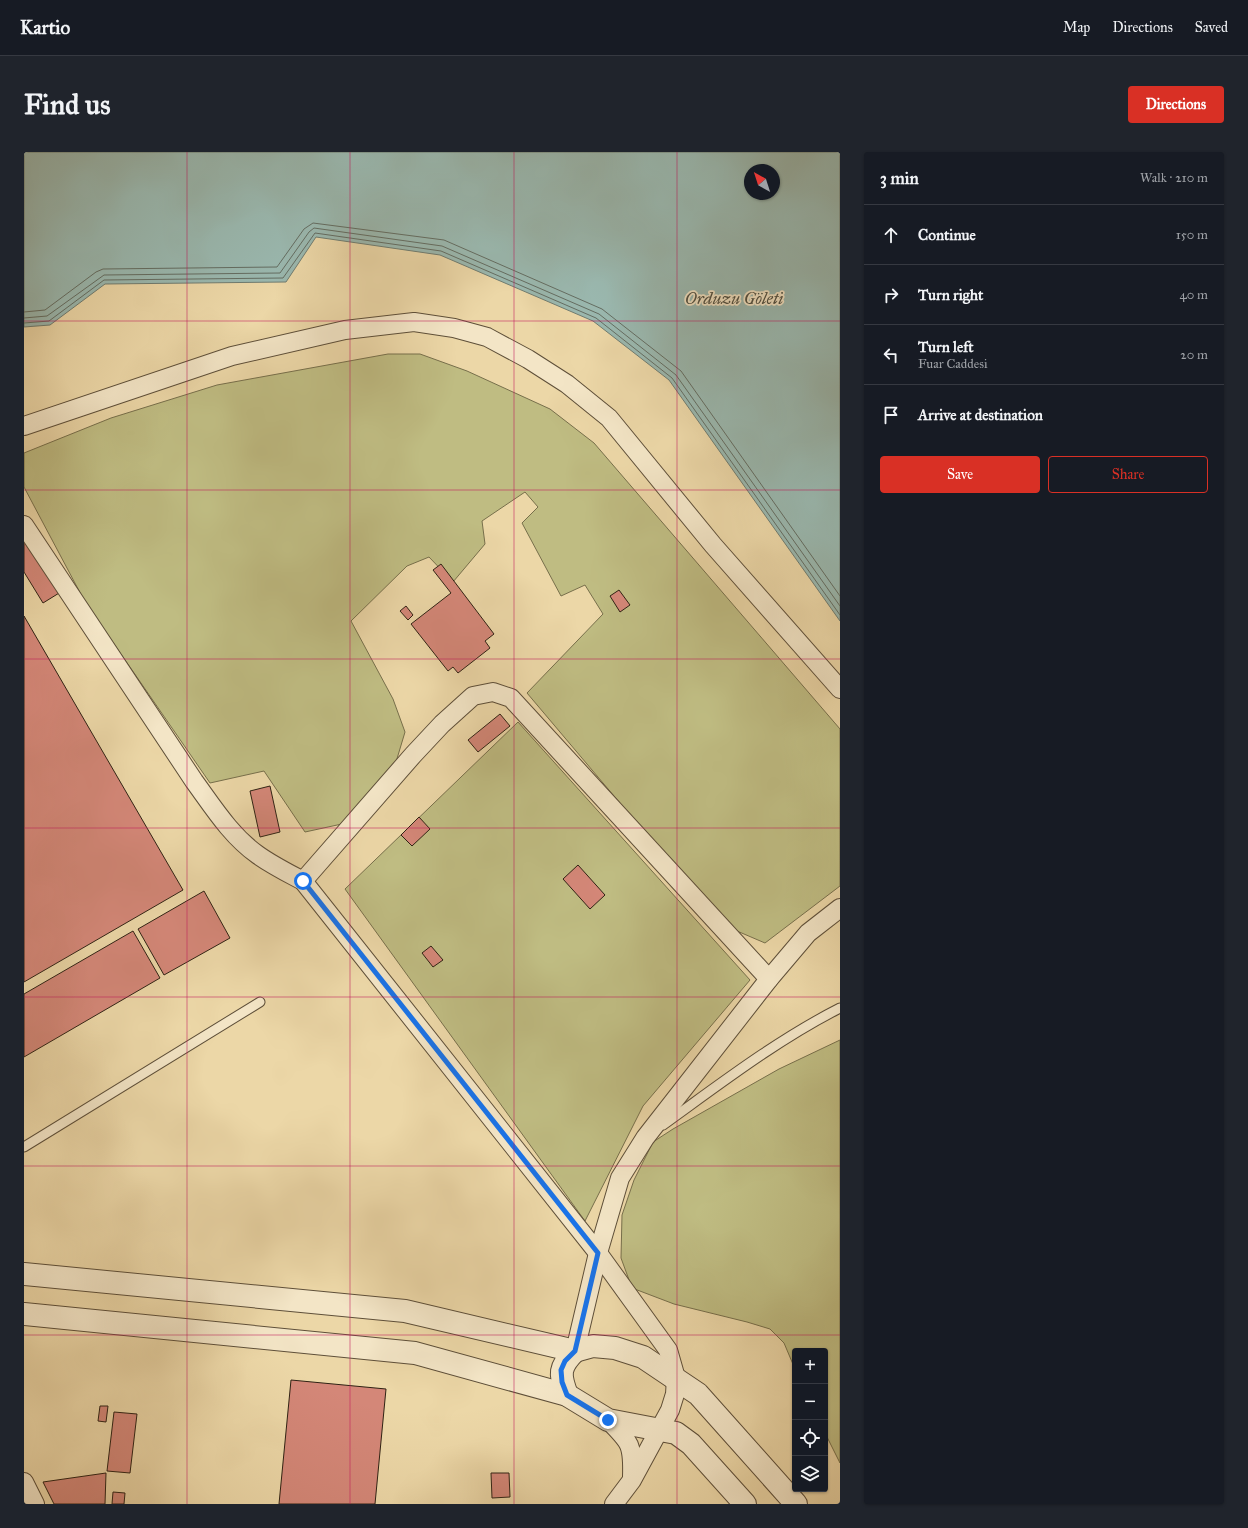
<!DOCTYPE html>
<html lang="en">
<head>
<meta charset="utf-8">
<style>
	:root { --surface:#171b24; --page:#20242c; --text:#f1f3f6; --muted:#9ea1a6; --line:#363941; --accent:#d93025 }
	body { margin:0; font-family:"IM FELL Great Primer",serif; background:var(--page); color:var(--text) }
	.controls { position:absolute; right:12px; bottom:12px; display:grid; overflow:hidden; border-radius:4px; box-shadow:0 1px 3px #0004 }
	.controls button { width:36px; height:36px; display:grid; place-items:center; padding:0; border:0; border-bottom:1px solid var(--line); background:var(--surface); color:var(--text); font:20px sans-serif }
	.compass { position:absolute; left:720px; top:12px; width:36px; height:36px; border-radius:50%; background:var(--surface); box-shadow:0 1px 3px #0004; rotate:321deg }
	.stop { position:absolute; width:12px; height:12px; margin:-9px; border:3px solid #1a73e8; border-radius:50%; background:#fff }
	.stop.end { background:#1a73e8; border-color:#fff; box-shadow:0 1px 4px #0008 }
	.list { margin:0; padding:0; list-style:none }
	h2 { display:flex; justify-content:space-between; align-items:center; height:52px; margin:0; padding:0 16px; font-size:17px }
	h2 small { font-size:13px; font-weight:400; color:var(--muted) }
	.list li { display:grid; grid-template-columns:26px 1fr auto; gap:12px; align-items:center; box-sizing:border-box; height:60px; padding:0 16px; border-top:1px solid var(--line) }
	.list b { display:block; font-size:15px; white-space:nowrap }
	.list p { margin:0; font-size:13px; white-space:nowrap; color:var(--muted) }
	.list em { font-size:13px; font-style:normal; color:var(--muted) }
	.actions { display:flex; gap:8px; padding:12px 16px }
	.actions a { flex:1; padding:9px 0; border:1px solid var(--accent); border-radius:4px; text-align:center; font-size:14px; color:var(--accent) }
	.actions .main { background:var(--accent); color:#fff }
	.icon { flex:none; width:22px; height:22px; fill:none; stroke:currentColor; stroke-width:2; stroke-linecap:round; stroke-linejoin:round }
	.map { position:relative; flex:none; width:816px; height:1352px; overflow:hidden; border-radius:4px }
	header { display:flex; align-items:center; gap:24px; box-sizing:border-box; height:56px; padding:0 20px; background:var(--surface); border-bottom:1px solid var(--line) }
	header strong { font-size:19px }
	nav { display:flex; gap:22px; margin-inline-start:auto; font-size:14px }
	.intro { display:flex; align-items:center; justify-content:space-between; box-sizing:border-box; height:96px; padding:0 24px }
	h1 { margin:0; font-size:28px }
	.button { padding:10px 18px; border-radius:4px; background:var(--accent); color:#fff; font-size:14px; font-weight:700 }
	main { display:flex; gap:24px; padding:0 24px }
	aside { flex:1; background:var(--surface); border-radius:4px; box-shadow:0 1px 3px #0004 }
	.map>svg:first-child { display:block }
	.green { fill:#bfbc82; stroke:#776f4b }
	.water { fill:#9ab8af; stroke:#6f7c71; fill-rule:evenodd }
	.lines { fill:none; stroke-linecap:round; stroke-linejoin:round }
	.shore { stroke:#646d62; stroke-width:1 }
	.building { fill:#d48778; stroke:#2f2214 }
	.service-casing { stroke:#5e4f39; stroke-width:11 }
	.minor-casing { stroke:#5e4f39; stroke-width:20 }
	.tertiary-casing { stroke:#5e4f39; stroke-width:24 }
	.service { stroke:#f3e5c6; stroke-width:9 }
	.minor { stroke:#f3e5c6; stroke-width:18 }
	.tertiary { stroke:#f3e5c6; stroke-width:22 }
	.route { stroke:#1a73e8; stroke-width:5 }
	.grid { fill:none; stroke:#c2185b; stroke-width:1; stroke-opacity:0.55 }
	.labels { text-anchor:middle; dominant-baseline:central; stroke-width:3.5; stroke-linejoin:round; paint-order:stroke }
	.water-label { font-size:17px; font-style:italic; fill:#4f4f42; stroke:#f3e5c6 }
</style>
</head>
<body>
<header>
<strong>Kartio</strong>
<nav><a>Map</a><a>Directions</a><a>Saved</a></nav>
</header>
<div class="intro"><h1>Find us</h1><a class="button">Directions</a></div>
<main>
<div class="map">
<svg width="816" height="1352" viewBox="0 0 816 1352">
	<rect width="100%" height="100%" fill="#ecd7a7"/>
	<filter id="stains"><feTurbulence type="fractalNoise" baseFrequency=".005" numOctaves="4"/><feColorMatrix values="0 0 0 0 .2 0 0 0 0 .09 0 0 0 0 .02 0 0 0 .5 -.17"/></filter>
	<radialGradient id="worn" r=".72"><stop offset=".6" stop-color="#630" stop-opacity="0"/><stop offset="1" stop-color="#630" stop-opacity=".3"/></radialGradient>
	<g class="green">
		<polygon points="364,202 396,202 443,219 526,257 570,291 816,577 816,734 741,791 699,773 503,541 579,462 561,433 537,444 498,371 514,355 501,340 458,369 461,392 429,430 405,405 383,414 327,469 369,547 381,580 372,610 327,670 281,680 240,619 186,631 61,450 0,335 0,301 87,266 193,233"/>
		<polygon points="494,570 726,828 619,954 561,1069 321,737"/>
		<polygon points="816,888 816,1311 801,1281 801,1199 771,1199 771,1217 760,1191 746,1177 723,1170 650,1152 608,1136 597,1106 598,1063 610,1028 629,990 649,977 755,917"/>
	</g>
	<path class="water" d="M 0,0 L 816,0 L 816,469 L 645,228 L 569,169 L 416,103 L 292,85 L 262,130 L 81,132 L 26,173 L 0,175 ZM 726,18 L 750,18 L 750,42 L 726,42 Z"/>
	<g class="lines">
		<g class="shore">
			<polyline points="0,160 21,158 72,120 79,117 253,115 280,77 289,71 420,88 578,157 657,219 816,444"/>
			<polyline points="0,166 23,164 80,123 256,121 285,80 290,76 418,94 575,162 652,223 816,454"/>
			<polyline points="0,171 25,169 80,128 259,126 291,81 417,99 572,166 648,226 816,463"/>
		</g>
	</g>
	<g class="building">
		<polygon points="7,386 40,438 19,451 0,420 0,390"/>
		<polygon points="417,412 470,482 461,489 466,496 434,521 429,515 424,519 387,472 427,441 409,418"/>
		<polygon points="595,438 606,453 596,460 586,444"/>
		<polygon points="382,454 389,463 384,468 376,459"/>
		<polygon points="0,464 159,738 0,830"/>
		<polygon points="476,562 486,574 454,600 444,588"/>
		<polygon points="246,634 256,680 236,685 226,639"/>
		<polygon points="395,665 406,677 388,694 377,683"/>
		<polygon points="554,713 581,743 566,757 539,727"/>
		<polygon points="180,739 206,786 140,823 114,777"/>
		<polygon points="109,779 136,826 0,905 0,842"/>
		<polygon points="407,794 419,808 409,815 398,801"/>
		<polygon points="267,1228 362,1237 351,1352 255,1352"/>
		<polygon points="76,1254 84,1254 82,1270 74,1269"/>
		<polygon points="90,1260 113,1262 106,1321 83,1319"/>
		<polygon points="82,1321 81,1352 30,1352 19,1330"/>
		<polygon points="467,1321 485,1321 486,1345 468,1346"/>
		<polygon points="89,1340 101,1341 100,1352 88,1352"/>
	</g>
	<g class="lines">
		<g class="service-casing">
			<g id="service">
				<path d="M 639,973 C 696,932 753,888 816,856"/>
				<polyline points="0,995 236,850"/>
			</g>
		</g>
		<g class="minor-casing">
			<g id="minor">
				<polyline points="0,274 208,204 321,178 390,170 430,176 463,185 504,207 543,232 585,266 689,393 816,537"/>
				<path d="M 0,373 L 170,629 C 189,655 207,684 234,703 C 248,713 264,721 279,729 L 574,1101 L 644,1198 L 652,1226 L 651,1242 L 646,1258 L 608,1328 L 590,1352"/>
				<polyline points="279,729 389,603 418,572 449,544 469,540 487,546 745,827"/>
				<polyline points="551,1199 574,1101 596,1026 621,986 745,827 784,781 816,756"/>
				<path d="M 584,1268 C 607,1291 609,1293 608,1325"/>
				<polyline points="0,1330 11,1352"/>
			</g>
		</g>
		<g class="tertiary-casing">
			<g id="tertiary">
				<polyline points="0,1122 381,1159 551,1199 569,1194 591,1196 619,1205 674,1242 772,1352"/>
				<polyline points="0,1162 391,1201 543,1243 584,1268 652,1281 667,1292 721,1352"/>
				<path d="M 543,1243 C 535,1222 535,1215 551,1199"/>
			</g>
		</g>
		<use href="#service" class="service"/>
		<use href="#minor" class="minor"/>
		<use href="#tertiary" class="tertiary"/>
	</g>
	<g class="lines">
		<polyline class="route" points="279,729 574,1101 551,1199 541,1209 537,1218 538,1230 543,1243 584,1268"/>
	</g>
	<path class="grid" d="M 163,0 L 163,1352M 326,0 L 326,1352M 490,0 L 490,1352M 653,0 L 653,1352M 0,169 L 816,169M 0,338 L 816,338M 0,507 L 816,507M 0,676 L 816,676M 0,845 L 816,845M 0,1014 L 816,1014M 0,1183 L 816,1183"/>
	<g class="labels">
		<g class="water-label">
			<text x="710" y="146">Orduzu Göleti</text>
		</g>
	</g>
	<rect width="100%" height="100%" filter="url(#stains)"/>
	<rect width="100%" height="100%" fill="url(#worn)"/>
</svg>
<div class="controls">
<button>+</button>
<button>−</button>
<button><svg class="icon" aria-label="locate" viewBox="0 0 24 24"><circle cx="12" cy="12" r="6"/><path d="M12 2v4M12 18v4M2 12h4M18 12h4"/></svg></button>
<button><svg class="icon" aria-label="layers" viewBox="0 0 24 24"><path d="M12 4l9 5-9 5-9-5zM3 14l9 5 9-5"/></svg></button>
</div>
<svg class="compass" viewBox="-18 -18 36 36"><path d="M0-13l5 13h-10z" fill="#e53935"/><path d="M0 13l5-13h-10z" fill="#9ea1a6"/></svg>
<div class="stop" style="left:279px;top:729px"></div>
<div class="stop end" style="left:584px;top:1268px"></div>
</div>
<aside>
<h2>3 min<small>Walk · 210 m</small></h2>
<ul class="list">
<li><svg class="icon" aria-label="ahead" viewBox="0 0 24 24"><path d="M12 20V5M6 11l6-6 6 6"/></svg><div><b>Continue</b></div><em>150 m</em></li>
<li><svg class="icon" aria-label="right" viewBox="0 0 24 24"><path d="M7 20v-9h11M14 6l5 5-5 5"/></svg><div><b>Turn right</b></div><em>40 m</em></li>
<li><svg class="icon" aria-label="left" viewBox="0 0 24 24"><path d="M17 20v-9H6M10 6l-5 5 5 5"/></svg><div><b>Turn left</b><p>Fuar Caddesi</p></div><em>20 m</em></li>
<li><svg class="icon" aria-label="arrive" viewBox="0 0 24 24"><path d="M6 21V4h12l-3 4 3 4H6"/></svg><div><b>Arrive at destination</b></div></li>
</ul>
<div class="actions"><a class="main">Save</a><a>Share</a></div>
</aside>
</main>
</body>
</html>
